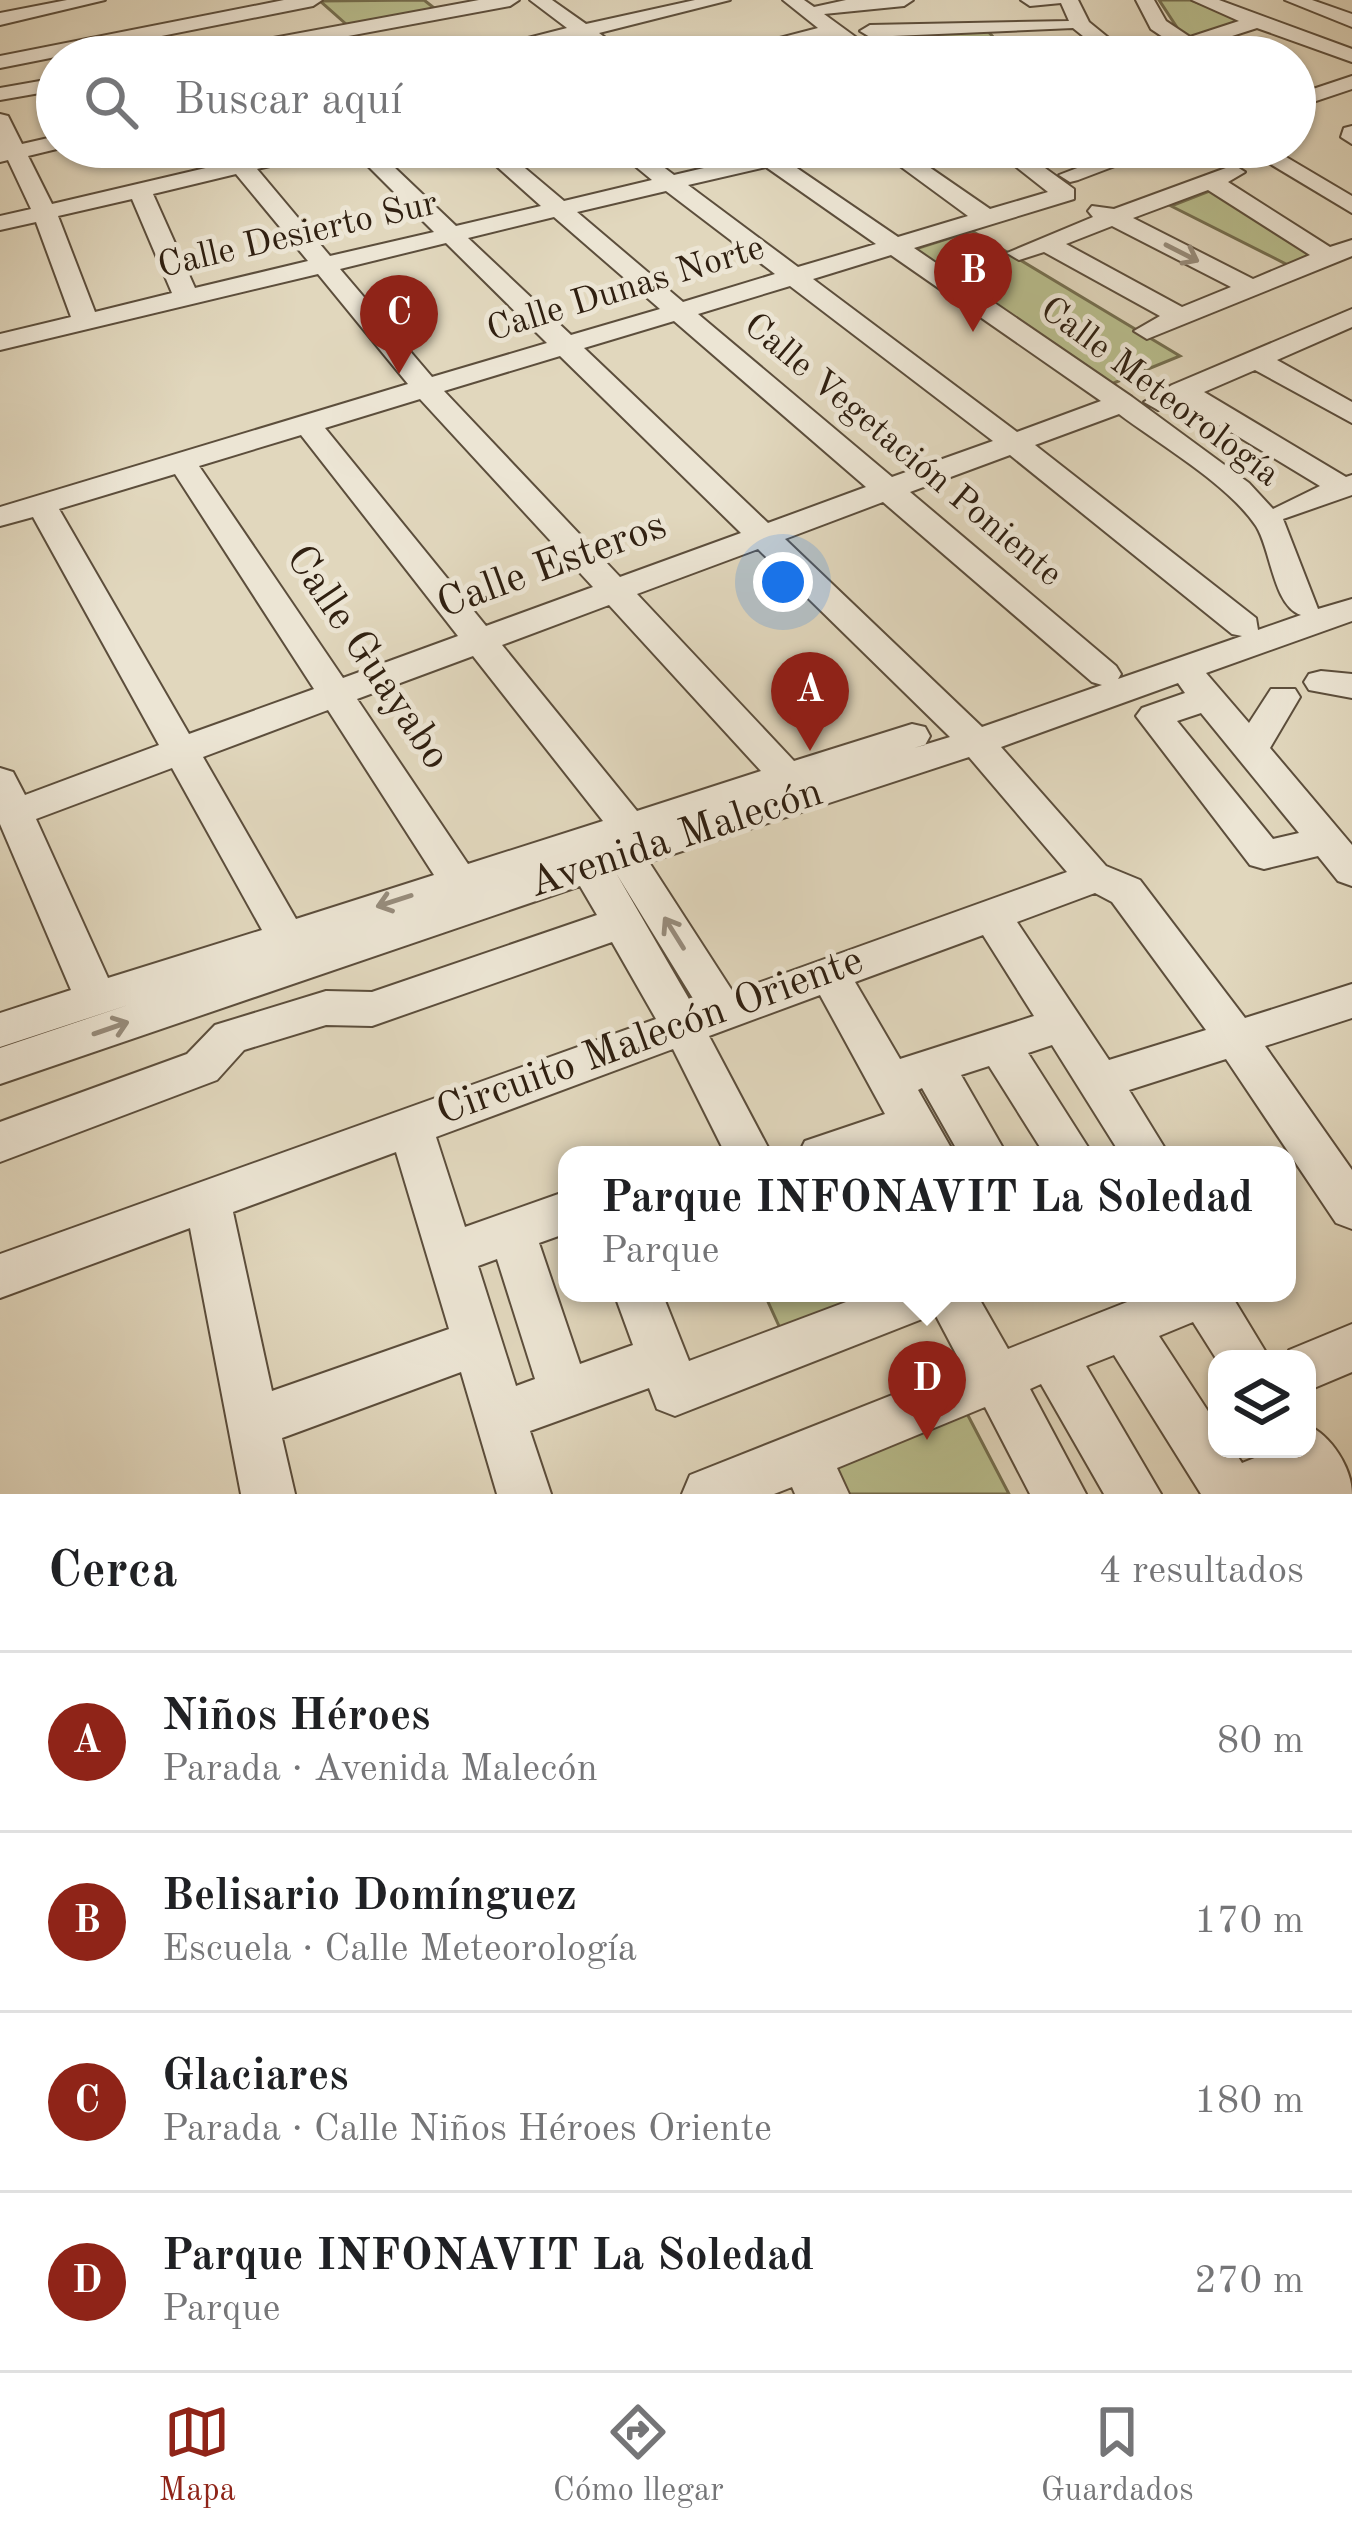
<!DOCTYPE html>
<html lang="es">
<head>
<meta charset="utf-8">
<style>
	:root { --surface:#fff; --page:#f2f2f2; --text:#202124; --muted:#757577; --line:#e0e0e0; --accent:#8f2418 }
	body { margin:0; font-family:"Old Standard TT",serif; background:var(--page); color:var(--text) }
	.controls { position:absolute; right:36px; bottom:36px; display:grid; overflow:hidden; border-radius:24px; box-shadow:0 3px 9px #0004 }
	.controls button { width:108px; height:108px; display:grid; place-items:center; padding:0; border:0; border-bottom:3px solid var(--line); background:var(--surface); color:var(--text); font:60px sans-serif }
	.you { position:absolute; left:783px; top:582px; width:42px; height:42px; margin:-30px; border:9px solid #fff; border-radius:50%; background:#1a73e8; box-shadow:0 0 0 18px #1a73e833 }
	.badge { display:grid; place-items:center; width:78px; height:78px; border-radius:50%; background:var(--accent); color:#fff; font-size:39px; font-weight:700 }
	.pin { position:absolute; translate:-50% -99px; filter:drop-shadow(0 3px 6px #0008) }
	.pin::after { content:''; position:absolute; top:63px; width:42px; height:36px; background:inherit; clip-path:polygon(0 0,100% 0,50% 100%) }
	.popup { position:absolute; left:558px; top:1146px; width:738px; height:156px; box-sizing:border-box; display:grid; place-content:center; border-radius:24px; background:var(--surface); filter:drop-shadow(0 3px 9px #0005); font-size:39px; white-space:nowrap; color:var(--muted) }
	.popup b { font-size:45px; color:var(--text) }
	.popup::after { content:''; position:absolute; left:50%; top:100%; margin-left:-24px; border:24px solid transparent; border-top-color:var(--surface) }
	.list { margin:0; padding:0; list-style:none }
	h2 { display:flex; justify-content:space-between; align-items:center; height:156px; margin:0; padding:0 48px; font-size:51px }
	h2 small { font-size:39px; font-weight:400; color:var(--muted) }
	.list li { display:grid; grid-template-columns:78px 1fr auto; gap:36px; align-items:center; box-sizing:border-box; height:180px; padding:0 48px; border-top:3px solid var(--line) }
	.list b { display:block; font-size:45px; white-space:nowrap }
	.list p { margin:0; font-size:39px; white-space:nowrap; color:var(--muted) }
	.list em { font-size:39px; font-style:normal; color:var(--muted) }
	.icon { flex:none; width:66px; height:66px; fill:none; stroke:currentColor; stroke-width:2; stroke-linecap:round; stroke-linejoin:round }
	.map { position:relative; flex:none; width:1352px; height:1494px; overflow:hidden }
	.search { position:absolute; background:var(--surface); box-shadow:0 3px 9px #0004; left:36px; right:36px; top:36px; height:132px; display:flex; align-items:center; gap:30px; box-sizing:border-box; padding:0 42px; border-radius:66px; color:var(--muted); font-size:45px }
	.sheet { height:876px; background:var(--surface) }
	nav { display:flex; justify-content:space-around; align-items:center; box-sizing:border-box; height:168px; border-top:3px solid var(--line); background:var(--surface); font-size:33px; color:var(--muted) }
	nav a { display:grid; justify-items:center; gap:6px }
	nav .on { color:var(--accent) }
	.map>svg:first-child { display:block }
	.green { fill:#b8bd8d; stroke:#746e4f; stroke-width:3 }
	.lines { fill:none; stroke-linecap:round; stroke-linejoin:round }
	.minor-casing { stroke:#5c4e3c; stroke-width:4 }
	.minor { fill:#ece5d4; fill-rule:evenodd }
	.oneway { stroke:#978c7c }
	.labels { text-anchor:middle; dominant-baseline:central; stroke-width:10; stroke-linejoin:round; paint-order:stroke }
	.far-street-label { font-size:36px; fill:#302011; stroke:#ece5d4 }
	.street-label { font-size:42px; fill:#302011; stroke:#ece5d4 }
</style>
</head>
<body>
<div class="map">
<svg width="1352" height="1494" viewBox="0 0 1352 1494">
	<rect width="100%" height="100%" fill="#e1d7bd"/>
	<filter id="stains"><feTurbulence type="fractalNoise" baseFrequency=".00167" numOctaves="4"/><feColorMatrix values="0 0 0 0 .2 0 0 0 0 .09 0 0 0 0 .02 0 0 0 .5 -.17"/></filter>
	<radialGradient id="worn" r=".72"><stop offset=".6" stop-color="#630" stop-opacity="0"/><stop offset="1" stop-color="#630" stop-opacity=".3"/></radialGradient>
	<g class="green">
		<polygon points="424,0 443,15 355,32 320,1"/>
		<polygon points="1159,0 1191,0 1243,20 1146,52 1129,44 1180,32"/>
		<polygon points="985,28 1004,49 939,57 900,31"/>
		<polygon points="1212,190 1315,252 1288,265 1171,206"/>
		<polygon points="972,231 1180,356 1109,385 912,250"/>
		<polygon points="764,1293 870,1293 875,1305 784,1337"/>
		<polygon points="962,1404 1009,1494 796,1494 787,1475"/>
	</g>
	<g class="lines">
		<g class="minor-casing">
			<g id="minor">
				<polygon points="67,0 105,0 0,25 0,13"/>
				<polygon points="284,0 322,0 313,6 0,68 0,56"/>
				<polygon points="479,0 519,0 510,6 235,57 192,57 202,51"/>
				<polygon points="530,0 552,0 586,24 695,0 730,0 599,33 631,57 608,57 579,37 490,57 453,57 567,28"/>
				<polygon points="783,0 804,0 814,7 846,0 913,0 904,6 824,14 883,57 860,57 831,37 742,57 706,57 818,28"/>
				<polygon points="1021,0 1078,0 1089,22 1132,57 1109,57 1073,28 870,37 860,31 870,25 1069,21 1061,3 1030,6"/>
				<polygon points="1136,0 1154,0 1166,21 1190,37 1239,21 1192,0 1219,0 1352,49 1352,62 1257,28 1204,45 1211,52 1205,57 1186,51 1168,57 1138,57 1172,43 1151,29"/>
				<polygon points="1285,0 1312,0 1352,14 1352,27"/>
				<polygon points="1012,44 1019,46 1019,54 959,57"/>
				<polygon points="1352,76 1352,89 1295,108 1295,95"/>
				<polygon points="57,78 57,90 0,100 0,88"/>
				<path d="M 0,114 L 8,116 L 22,144 L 57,136 L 57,147 L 65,147 L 28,156 L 52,204 L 227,163 L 215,147 L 238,147 L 247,158 L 294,147 L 334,147 L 331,152 L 257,169 L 330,256 L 434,232 L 349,147 L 373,147 L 456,226 L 541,206 L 475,147 L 500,147 L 564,201 L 652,180 L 612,147 L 637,147 L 674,175 L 751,157 L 748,152 L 752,147 L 773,152 L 832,147 L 788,162 L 898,237 L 968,216 L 874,147 L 900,147 L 990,209 L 1048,192 L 991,147 L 1016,147 L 1074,189 L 1074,199 L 914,248 L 1132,397 L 1249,483 L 1273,509 L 1320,486 L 1181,402 L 1158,410 L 1144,402 L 1172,385 L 1352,309 L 1352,327 L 1277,360 L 1352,402 L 1352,423 L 1255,370 L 1204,392 L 1346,477 L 1352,475 L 1352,495 L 1283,519 L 1318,609 L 1352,599 L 1352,621 L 1206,673 L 1249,723 L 1271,689 L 1295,689 L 1300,697 L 1270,748 L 1352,845 L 1352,886 L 1338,881 L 1318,856 L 1264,869 L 1250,865 L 1136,716 L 1142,708 L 1185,693 L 1178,683 L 1001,747 L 1106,866 L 1140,880 L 1245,1018 L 1352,984 L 1352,1018 L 1265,1046 L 1352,1170 L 1352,1229 L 1336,1223 L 1226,1059 L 1129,1090 L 1169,1155 L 1121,1155 L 1052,1045 L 1028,1053 L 1093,1155 L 1045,1155 L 989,1066 L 961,1075 L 1007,1155 L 960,1155 L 922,1088 L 918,1090 L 955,1155 L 908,1155 L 903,1146 L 877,1155 L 798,1155 L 805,1141 L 885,1114 L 820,995 L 709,1036 L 772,1155 L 726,1155 L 673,1049 L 436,1137 L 465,1227 L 567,1191 L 567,1233 L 539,1243 L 580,1364 L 633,1345 L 614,1293 L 662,1293 L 689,1361 L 870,1293 L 976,1293 L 1008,1349 L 1150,1293 L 1230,1293 L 1270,1359 L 1217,1360 L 1193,1322 L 1159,1336 L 1217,1425 L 1217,1449 L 1233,1449 L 1242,1463 L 1277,1449 L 1307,1449 L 1307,1425 C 1331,1435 1352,1468 1352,1494 L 1201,1494 L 1114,1355 L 1086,1366 L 1161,1494 L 1104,1494 L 1041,1384 L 1030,1389 L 1086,1494 L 1030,1494 L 985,1407 L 837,1468 L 849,1494 L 795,1494 L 792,1487 L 774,1494 L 682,1494 L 690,1475 L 963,1367 L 935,1314 L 675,1416 L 657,1409 L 649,1388 L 530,1431 L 551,1494 L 497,1494 L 461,1372 L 282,1438 L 295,1494 L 241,1494 L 190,1228 L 0,1298 L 0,1254 L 656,1019 L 612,942 L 372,1026 L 326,1025 L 244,1050 L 217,1080 L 0,1162 L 0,1122 L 187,1054 L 215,1025 L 326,991 L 372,992 L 597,915 L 580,886 L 0,1084 L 0,1048 L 128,1005 L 0,1047 L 0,1013 L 71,990 L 0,824 L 0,768 L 13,772 L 25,795 L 159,745 L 33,517 L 0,526 L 0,507 L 408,384 L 318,274 L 0,350 L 0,334 L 71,317 L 36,222 L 0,230 L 0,216 L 31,209 L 8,160 L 0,162 ZM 766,167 L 876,244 L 798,267 L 688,185 ZM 236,174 L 308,261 L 195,288 L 153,194 ZM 666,191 L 775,274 L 683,302 L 577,212 ZM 132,199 L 172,293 L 95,312 L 58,216 ZM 554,217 L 660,309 L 571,335 L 468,238 ZM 446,243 L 547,343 L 432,377 L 340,269 ZM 891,255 L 1101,401 L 1017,432 L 813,279 ZM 790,286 L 993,441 L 892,477 L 698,314 ZM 674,321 L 866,487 L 768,523 L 584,348 ZM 560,356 L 741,533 L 620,577 L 444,391 ZM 420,399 L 593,587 L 486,626 L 325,428 ZM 1119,414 C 1160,445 1228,484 1256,526 C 1271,549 1273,606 1301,615 L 1258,630 L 1256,618 L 1035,445 ZM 301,435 L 458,636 L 343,678 L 199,466 ZM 1010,455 L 1232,634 L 1242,636 L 1118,679 L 1121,674 L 1116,666 L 910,492 ZM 175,474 L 314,689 L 189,734 L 59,509 ZM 883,502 L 1092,682 L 1102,685 L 982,727 L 785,539 ZM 758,549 L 950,737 L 914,748 L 925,745 L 930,736 L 925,727 L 912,724 L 794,761 L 637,594 ZM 609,605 L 761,771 L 637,811 L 502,645 ZM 473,656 L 603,821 L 468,864 L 357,699 ZM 328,710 L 434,875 L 296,919 L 203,757 ZM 1201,713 L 1299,833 L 1273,839 L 1177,721 ZM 969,757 L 1067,872 L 733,992 L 649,862 ZM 172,768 L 262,930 L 108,978 L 36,819 ZM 616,873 L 697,1005 L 693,1006 ZM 1095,893 L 1112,902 L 1206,1030 L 1109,1060 L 1017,922 ZM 983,935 L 1034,1016 L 900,1059 L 855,982 ZM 396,1152 L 449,1329 L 272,1391 L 233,1212 ZM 497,1259 L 535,1379 L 516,1386 L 478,1266 Z"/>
				<polygon points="1352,126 1352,144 1341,137 1344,128"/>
				<polygon points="1132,147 1165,147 1078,180 1070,182 1059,175"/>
				<polygon points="1242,147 1269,147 1352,196 1352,213"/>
				<path d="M 1234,165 L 1245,172 L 1228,182 L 1330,247 L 1352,240 L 1352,256 L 1147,339 L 1134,331 L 1160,316 L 1044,252 L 1019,260 L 1007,253 L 1093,217 L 1088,211 L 1092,206 L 1114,209 ZM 1208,190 L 1310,255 L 1253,279 L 1133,218 ZM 1112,226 L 1231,287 L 1182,307 L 1066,244 Z"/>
				<polygon points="1321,671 1352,674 1352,698 1309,690 1304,682 1309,674"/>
				<polygon points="1352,1324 1352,1372 1307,1391 1307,1359 1285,1359 1289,1350"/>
			</g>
		</g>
		<use href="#minor" class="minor"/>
	</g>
	<defs><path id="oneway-shaft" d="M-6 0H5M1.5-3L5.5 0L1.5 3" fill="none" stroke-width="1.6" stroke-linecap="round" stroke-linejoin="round" transform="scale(3)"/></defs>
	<g class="oneway">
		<use href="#oneway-shaft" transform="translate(1182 253) rotate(27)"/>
		<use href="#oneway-shaft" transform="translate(394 901) rotate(162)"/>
		<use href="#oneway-shaft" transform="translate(674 933) rotate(-122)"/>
		<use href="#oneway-shaft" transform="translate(111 1028) rotate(-19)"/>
	</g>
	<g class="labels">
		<g class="far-street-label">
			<text transform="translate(298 236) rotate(-13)">Calle Desierto Sur</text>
			<text transform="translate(626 290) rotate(-17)">Calle Dunas Norte</text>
			<text transform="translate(1159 393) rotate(37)">Calle Meteorología</text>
			<text transform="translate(902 451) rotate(40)">Calle Vegetación Poniente</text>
		</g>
		<g class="street-label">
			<text transform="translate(552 566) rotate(-20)">Calle Esteros</text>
			<text transform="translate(367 658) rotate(56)">Calle Guayabo</text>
			<text transform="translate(676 839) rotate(-18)">Avenida Malecón</text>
			<text transform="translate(650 1037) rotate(-20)">Circuito Malecón Oriente</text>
		</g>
	</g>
	<rect width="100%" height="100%" filter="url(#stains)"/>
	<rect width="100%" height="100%" fill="url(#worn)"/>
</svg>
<div class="controls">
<button><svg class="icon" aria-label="layers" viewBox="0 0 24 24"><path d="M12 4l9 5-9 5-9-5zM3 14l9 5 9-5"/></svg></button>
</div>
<div class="you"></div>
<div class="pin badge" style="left:810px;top:751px">A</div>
<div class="pin badge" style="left:973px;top:332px">B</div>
<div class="pin badge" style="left:399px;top:374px">C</div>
<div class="pin badge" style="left:927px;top:1440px">D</div>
<div class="popup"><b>Parque INFONAVIT La Soledad</b>Parque</div>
<div class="search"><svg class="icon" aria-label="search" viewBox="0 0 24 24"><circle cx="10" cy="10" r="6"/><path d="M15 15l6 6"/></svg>Buscar aquí</div>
</div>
<section class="sheet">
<h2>Cerca<small>4 resultados</small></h2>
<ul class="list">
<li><span class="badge">A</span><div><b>Niños Héroes</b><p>Parada · Avenida Malecón</p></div><em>80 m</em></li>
<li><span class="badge">B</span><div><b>Belisario Domínguez</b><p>Escuela · Calle Meteorología</p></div><em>170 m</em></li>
<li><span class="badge">C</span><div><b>Glaciares</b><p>Parada · Calle Niños Héroes Oriente</p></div><em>180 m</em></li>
<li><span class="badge">D</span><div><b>Parque INFONAVIT La Soledad</b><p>Parque</p></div><em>270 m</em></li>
</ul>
</section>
<nav>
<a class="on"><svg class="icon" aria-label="map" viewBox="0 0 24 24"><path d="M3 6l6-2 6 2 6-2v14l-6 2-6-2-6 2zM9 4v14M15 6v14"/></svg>Mapa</a>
<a><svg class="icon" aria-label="directions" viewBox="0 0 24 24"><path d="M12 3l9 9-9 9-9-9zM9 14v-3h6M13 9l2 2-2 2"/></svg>Cómo llegar</a>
<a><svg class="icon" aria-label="saved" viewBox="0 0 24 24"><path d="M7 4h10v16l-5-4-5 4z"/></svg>Guardados</a>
</nav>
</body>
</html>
